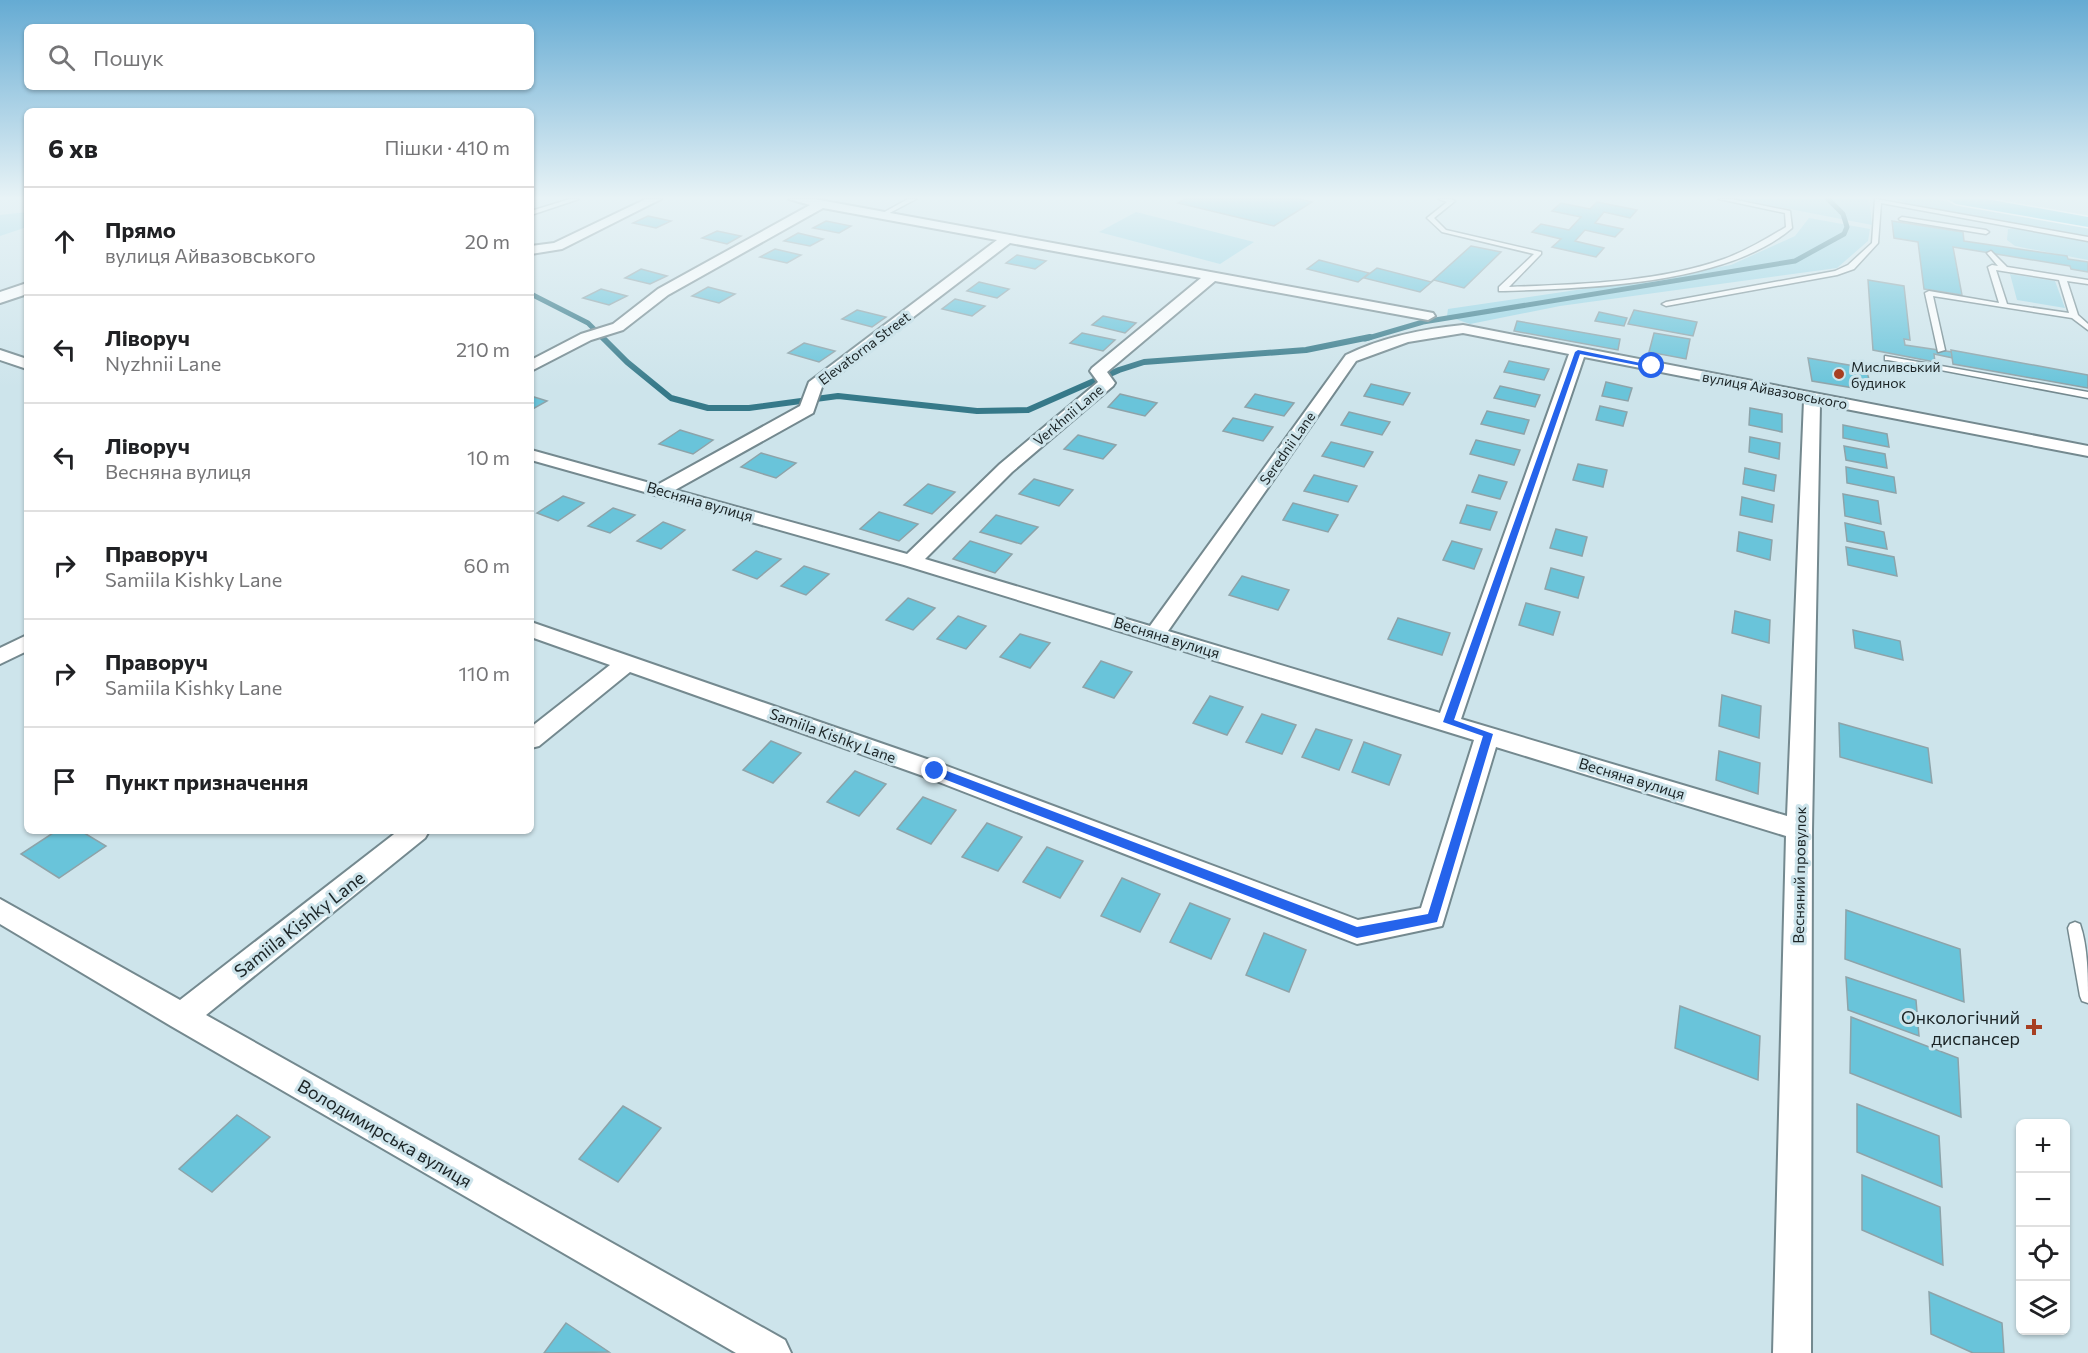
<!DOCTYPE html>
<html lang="uk">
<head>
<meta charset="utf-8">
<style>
	:root { --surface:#fff; --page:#f6f6f6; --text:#202124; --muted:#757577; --line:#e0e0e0 }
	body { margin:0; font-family:Commissioner,sans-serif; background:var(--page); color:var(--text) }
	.controls { position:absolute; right:18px; bottom:18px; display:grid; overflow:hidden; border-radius:9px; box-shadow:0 2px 4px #0004 }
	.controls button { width:54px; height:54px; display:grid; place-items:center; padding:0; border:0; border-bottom:2px solid var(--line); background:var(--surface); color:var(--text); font:30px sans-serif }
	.stop { position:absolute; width:18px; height:18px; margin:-14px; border:4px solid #2563eb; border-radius:50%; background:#fff }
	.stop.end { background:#2563eb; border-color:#fff; box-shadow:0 2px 6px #0008 }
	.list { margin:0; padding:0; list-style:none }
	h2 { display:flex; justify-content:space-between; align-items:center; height:78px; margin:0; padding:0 24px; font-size:26px }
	h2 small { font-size:20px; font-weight:400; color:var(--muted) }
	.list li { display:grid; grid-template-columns:39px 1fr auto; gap:18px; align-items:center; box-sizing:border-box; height:108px; padding:0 24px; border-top:2px solid var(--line) }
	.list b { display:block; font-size:22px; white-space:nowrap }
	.list p { margin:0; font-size:20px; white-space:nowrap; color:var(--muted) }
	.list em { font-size:20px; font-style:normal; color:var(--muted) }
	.icon { flex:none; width:33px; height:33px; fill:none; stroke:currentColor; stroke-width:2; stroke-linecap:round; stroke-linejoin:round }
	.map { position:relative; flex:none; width:2088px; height:1353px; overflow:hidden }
	.search { position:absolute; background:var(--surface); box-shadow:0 2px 4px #0004; left:24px; top:24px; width:510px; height:66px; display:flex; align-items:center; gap:15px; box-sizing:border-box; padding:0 21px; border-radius:9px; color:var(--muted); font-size:22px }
	.panel { position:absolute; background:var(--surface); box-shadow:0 2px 4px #0004; left:24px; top:108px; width:510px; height:726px; border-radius:9px }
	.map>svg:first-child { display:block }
	.green { fill:#98d4e4 }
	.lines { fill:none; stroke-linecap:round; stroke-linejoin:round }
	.stream-far1 { stroke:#367989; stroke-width:5 }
	.stream { stroke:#367989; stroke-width:6 }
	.building { fill:#69c4da; stroke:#8da3a9; stroke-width:1.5 }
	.service-casing { stroke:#74898f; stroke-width:3 }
	.minor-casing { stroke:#74898f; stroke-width:4 }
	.tertiary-casing { stroke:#74898f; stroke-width:4 }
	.trunk-casing { stroke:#fff; stroke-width:3 }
	.service { fill:#fff; fill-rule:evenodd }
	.minor { fill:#fff; fill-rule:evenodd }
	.tertiary { fill:#fff; fill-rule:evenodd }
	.trunk { fill:#58cee7; fill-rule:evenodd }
	.route { fill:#2563eb }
	.poi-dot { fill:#a73f22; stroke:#cde4eb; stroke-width:2 }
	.labels { text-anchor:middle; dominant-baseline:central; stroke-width:6; stroke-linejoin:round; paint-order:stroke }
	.far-street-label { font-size:14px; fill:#1b2426; stroke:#cde4eb }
	.far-poi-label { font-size:14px; fill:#1b2426; stroke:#cde4eb; text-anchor:start }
	.street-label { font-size:15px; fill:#1b2426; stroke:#cde4eb }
	.near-street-label { font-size:18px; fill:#1b2426; stroke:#cde4eb }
	.near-poi-label { font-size:18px; fill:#1b2426; stroke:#cde4eb; text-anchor:end }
</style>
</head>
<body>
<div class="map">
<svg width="2088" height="1353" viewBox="0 0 2088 1353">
	<rect width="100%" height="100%" fill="#cde4eb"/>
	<g class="green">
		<polygon points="1738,199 1869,199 1872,225"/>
		<polygon points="1896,199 1934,199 2088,227 2088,237 1908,204"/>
		<polygon points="27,212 27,227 0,236 0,215"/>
		<polygon points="1136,212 1254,242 1220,264 1099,232"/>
		<polygon points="1809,218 1870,229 1868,241 1837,268 1560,306 1470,324 1447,316 1448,309 1651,279 1731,265 1795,236"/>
		<polygon points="2020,228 2088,241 2088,260 2015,246 2007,240 2008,229"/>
		<polygon points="2010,274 2055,281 2065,308 2017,300"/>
	</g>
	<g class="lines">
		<g class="stream-far1">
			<polyline points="531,294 588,323 604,339"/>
			<polyline points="1365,339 1423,322 1795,261 1844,234 1847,227 1843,214 1828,199"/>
		</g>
		<polyline class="stream" points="602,337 627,362 671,398 708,408 749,408 838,396 977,411 1028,410 1119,370 1144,362 1306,350 1370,337"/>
	</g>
	<g class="building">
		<polygon points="1185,199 1300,199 1312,202 1274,226 1178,203"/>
		<polygon points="1597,202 1637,210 1630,218 1604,212 1595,223 1623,229 1615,237 1585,230 1575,241 1604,248 1596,257 1552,247 1561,239 1532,232 1541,224 1569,230 1581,217 1552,211 1561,203 1590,209"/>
		<polygon points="648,216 671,221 656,228 633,223"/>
		<polygon points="826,221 851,226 839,233 813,228"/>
		<polygon points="1892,221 1963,232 1964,241 2067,256 2068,259 2088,262 2088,272 2071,269 2070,266 1953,247 1962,295 1924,289 1918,242 1894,238"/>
		<polygon points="717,231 741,236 727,244 702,238"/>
		<polygon points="798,233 823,239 810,246 784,241"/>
		<polygon points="1471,246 1501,252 1464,288 1434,280 1420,292 1364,278 1377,268 1431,282"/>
		<polygon points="775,249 801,255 787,263 760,257"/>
		<polygon points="1017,255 1046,261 1035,269 1006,263"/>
		<polygon points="1319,260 1369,273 1358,282 1307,269"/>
		<polygon points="641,269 667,276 650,284 625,278"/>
		<polygon points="1868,280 1904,286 1910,340 1904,339 1905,345 1952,352 1953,358 1934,354 1935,362 1873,350"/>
		<polygon points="979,282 1009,289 997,298 967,291"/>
		<polygon points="708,287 735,294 719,303 692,296"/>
		<polygon points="601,289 627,296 609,305 583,298"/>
		<polygon points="955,299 985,306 972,316 942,309"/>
		<polygon points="857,310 886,317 872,327 842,319"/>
		<polygon points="1634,310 1697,322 1693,336 1628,324"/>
		<polygon points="1599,312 1627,318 1624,326 1595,321"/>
		<polygon points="1103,316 1136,323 1125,333 1092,325"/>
		<polygon points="1517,321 1620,339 1618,350 1514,331"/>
		<polygon points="1082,333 1115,340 1103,351 1070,343"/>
		<polygon points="1654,333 1690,339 1686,359 1649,352"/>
		<polygon points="804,343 835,351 819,362 788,353"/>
		<polygon points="1951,350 2088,375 2088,388 1953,364"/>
		<polygon points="1808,358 1866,368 1872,391 1812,381"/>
		<polygon points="1509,361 1549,369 1544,380 1504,372"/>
		<polygon points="1606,382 1632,388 1628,401 1602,396"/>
		<polygon points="1371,384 1410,393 1403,405 1364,396"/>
		<polygon points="1500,386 1540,395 1535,407 1494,398"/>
		<polygon points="1120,394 1157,403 1145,416 1108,407"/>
		<polygon points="1255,394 1294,403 1284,416 1245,407"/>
		<polygon points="531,396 547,401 531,410"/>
		<polygon points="1600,406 1627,412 1623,426 1596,420"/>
		<polygon points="1750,408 1782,414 1782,432 1749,425"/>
		<polygon points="1487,411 1529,420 1524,434 1481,424"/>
		<polygon points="1349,412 1390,422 1382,435 1341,425"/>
		<polygon points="1233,418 1273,427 1263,441 1223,431"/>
		<polygon points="1843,425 1887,434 1889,447 1843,438"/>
		<polygon points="680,430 713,440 693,454 659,444"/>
		<polygon points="1078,435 1116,445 1103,459 1064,449"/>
		<polygon points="1750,437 1780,443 1779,459 1749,452"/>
		<polygon points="1476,440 1520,450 1514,465 1470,454"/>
		<polygon points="1331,442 1373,452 1364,467 1322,456"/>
		<polygon points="1844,446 1885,454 1887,468 1846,460"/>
		<polygon points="761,453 796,463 776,478 741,467"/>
		<polygon points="1578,464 1607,470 1603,487 1573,480"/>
		<polygon points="1846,467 1894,477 1896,493 1847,483"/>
		<polygon points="1745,468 1776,475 1774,491 1743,484"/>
		<polygon points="1314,475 1357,486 1348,502 1304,491"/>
		<polygon points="1479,475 1507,482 1500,499 1472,492"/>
		<polygon points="1034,479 1073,490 1059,506 1019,494"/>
		<polygon points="928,484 955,492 932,514 904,505"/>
		<polygon points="1843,494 1878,501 1881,524 1845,516"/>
		<polygon points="563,496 584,503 558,521 537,513"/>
		<polygon points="1742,497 1774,505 1772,522 1740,515"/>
		<polygon points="1293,503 1338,515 1328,532 1283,520"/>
		<polygon points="1467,505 1497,512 1490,530 1460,523"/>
		<polygon points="613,508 635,515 610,533 588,526"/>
		<polygon points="879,512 918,524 899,541 860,529"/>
		<polygon points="996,515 1038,527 1021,544 980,532"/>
		<polygon points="663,522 685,530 661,549 637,541"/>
		<polygon points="1845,523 1884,532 1887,549 1847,541"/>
		<polygon points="1556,529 1587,537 1582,556 1550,548"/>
		<polygon points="1739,532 1772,540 1770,560 1737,551"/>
		<polygon points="970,541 1012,554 995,573 953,559"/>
		<polygon points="1452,541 1482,549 1474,569 1443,560"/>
		<polygon points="1846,547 1894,557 1897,576 1848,565"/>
		<polygon points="756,551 781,559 757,579 733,570"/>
		<polygon points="804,566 829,574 806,595 781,586"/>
		<polygon points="1551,568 1584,577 1578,598 1545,589"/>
		<polygon points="1242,576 1289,590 1278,610 1229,595"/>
		<polygon points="908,598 935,608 913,630 886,620"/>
		<polygon points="1526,603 1560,612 1553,635 1519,625"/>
		<polygon points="1735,611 1770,620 1769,643 1732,633"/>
		<polygon points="958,616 986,626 966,649 937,639"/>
		<polygon points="1398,618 1450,633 1442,655 1388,639"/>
		<polygon points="1853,630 1900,641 1903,660 1855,648"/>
		<polygon points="1020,634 1050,643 1030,668 1000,657"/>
		<polygon points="1101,661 1132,672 1114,698 1083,687"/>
		<polygon points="1722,695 1761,706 1759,738 1719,726"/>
		<polygon points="1210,696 1243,707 1227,735 1193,723"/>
		<polygon points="1262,714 1296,725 1282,754 1246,742"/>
		<polygon points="1839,723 1928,748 1932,783 1840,757"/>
		<polygon points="1316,729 1352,740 1339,770 1302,757"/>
		<polygon points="771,741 801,753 773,783 743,770"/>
		<polygon points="1364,742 1401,755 1389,785 1352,772"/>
		<polygon points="1719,751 1760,763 1758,794 1716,780"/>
		<polygon points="855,771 886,784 859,816 827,802"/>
		<polygon points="923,797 956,810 931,844 897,829"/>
		<polygon points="987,823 1022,837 998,871 962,857"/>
		<polygon points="56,831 81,831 106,846 59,878 21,854"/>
		<polygon points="1047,847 1083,861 1060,898 1023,882"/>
		<polygon points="1122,878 1160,894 1140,932 1101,916"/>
		<polygon points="1190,903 1230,919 1211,959 1170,942"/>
		<polygon points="1846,910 1960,949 1964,1002 1845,959"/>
		<polygon points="1264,933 1306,950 1289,992 1246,975"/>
		<polygon points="1846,977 1916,1000 1919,1036 1848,1010"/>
		<polygon points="1680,1006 1760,1036 1758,1080 1675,1048"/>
		<polygon points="1851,1017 1958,1058 1961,1117 1850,1073"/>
		<polygon points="1857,1104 1939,1136 1942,1187 1857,1152"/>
		<polygon points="623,1106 661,1128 618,1182 579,1159"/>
		<polygon points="237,1115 270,1137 212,1192 179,1169"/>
		<polygon points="1862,1175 1940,1207 1943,1265 1862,1230"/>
		<polygon points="1929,1292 2002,1323 2004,1353 1973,1353 1931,1334"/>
		<polygon points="566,1323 609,1352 544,1353"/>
	</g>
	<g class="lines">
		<g class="service-casing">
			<g id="service">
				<polygon points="570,199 579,199 531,215 531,211"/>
				<polygon points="908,199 916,199 884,216 879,215"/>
				<path d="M 1439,199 L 1451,199 L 1455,201 L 1434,218 L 1446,230 L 1541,252 L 1541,254 L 1509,287 C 1580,284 1656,283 1724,259 C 1746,251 1766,239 1786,227 L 1785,213 L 1719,199 L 1731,199 L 1790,211 L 1792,228 C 1726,285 1586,288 1502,291 L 1499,291 L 1499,287 L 1534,254 L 1442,232 L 1427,218 L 1447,202 Z"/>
				<polygon points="1875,199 2088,237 2088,241 1881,203 1878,243 1854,269 1837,275 1666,306 1662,304 1666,302 1835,271 1848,265 1872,243"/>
				<polygon points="1902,217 1986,230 1989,232 1986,234 1900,220 1899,219"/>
				<path d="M 1991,251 L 2007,267 L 2088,280 L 2088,284 L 2067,281 L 2078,315 L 2088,324 L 2088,330 L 2072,318 L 1933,296 L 1945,350 L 1938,352 L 1925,293 L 1929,291 L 1999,303 L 1988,267 L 1992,265 L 1998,266 L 1987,253 ZM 1996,270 L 2059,280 L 2069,313 L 2007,304 Z"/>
				<polygon points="1885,356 2088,392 2088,398 1888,360 1885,360"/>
				<path d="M 2075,922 L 2080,924 C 2088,947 2088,978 2088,1003 L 2082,1001 L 2080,996 L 2068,928 L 2070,924 Z"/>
			</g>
		</g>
		<g class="minor-casing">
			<g id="minor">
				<polygon points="646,199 661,199 562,249 531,254 531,246 554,243"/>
				<path d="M 789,199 L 814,199 L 1433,313 L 1435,316 L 1428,320 L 1215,281 L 1107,372 L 1115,383 L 1113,386 L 1012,472 L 925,559 L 1150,626 L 1346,355 C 1383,337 1422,329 1463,325 L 2088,446 L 2088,456 L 1820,404 L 1812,830 L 1811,1353 L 1773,1353 L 1786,836 L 1496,747 L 1442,926 L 1357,944 L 926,777 L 630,672 L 539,746 L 531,748 L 531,727 L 610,665 L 531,637 L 531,622 L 944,765 L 1358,920 L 1421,908 L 1474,740 L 904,565 L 531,460 L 531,450 L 657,485 L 800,406 L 809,382 L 997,240 L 823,208 L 668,295 L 623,330 L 591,340 L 531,371 L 531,360 L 581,334 L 613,324 L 658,289 L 810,205 ZM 1010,243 L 1201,278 L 1092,368 L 1090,371 L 1098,382 L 1000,464 L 907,554 L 675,490 L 813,413 L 822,387 ZM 1463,333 L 1569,354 L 1440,713 L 1168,631 L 1356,361 L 1408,342 ZM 1584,357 L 1804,400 L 1787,816 L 1461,719 Z"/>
				<polygon points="0,350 27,359 27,369 0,360"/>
				<polygon points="27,635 27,651 0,664 0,648"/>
				<polygon points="398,831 429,831 425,838 206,1015 785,1340 791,1353 736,1353 171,1026 0,924 0,899 180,1000"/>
			</g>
		</g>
		<g class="tertiary-casing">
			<polygon id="tertiary" points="27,283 27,294 0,303 0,292"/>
		</g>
		<g class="trunk-casing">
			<polygon id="trunk" points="1947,199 1986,199 2088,217 2088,227 1956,204"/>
		</g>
		<use href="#service" class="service"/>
		<use href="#minor" class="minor"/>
		<use href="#tertiary" class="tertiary"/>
		<use href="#trunk" class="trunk"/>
	</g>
	<linearGradient id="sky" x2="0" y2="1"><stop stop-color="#65abd3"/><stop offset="0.51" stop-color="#e8f3f6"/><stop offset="1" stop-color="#e8f3f6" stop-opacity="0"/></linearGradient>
	<rect width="2088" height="388" fill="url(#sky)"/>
	<polygon class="route" points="1578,350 1655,366 1652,368 1580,354 1454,720 1493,734 1437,922 1357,938 931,774 931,768 939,768 1357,927 1428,914 1483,736 1443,722 1575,352"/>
	<g class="poi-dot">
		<circle cx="1839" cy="374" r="6"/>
		<path d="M2031 1018h6v6h6v6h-6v6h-6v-6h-6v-6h6z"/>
	</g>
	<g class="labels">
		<g class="far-street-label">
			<text transform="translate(864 348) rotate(-37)">Elevatorna Street</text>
			<text transform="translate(1775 390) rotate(11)">вулиця Айвазовського</text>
			<text transform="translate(1068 415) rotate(-40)">Verkhnii Lane</text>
			<text transform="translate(1287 448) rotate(-55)">Serednii Lane</text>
		</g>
		<g class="far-poi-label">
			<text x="1851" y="366">Мисливський<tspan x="1851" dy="16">будинок</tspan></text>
		</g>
		<g class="street-label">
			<text transform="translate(700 501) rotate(16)">Весняна вулиця</text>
			<text transform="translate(1167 637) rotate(17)">Весняна вулиця</text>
			<text transform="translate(833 735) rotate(20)">Samiila Kishky Lane</text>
			<text transform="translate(1632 778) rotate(17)">Весняна вулиця</text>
			<text transform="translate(1799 875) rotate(-89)">Весняний провулок</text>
		</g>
		<g class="near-street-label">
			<text transform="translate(299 924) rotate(-38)">Samiila Kishky Lane</text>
			<text transform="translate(385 1133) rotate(30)">Володимирська вулиця</text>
		</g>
		<g class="near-poi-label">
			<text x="2020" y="1017">Онкологічний<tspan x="2020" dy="21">диспансер</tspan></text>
		</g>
	</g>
</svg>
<div class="controls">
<button>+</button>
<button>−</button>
<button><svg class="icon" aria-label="locate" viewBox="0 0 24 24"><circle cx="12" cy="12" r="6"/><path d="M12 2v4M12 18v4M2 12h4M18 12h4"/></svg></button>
<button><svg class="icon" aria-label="layers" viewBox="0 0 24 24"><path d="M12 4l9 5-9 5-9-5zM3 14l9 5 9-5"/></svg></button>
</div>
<div class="stop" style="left:1652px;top:366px"></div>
<div class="stop end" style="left:935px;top:771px"></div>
<div class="search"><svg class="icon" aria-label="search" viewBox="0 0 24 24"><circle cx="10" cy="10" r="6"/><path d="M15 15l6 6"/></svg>Пошук</div>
<section class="panel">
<h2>6 хв<small>Пішки · 410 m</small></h2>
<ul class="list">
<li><svg class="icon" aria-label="ahead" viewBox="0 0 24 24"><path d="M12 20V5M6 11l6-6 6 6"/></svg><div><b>Прямо</b><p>вулиця Айвазовського</p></div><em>20 m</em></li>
<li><svg class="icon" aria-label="left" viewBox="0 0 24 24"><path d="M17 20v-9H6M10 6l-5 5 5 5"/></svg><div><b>Ліворуч</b><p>Nyzhnii Lane</p></div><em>210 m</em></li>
<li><svg class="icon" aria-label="left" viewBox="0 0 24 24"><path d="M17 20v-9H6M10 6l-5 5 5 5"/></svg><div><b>Ліворуч</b><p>Весняна вулиця</p></div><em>10 m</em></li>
<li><svg class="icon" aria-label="right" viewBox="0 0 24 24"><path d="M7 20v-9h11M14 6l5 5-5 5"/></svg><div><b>Праворуч</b><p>Samiila Kishky Lane</p></div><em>60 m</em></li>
<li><svg class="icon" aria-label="right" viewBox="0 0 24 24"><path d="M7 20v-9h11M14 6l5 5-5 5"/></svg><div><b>Праворуч</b><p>Samiila Kishky Lane</p></div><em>110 m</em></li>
<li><svg class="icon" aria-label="arrive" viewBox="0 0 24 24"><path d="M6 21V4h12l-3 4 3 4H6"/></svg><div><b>Пункт призначення</b></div></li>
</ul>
</section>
</div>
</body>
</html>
